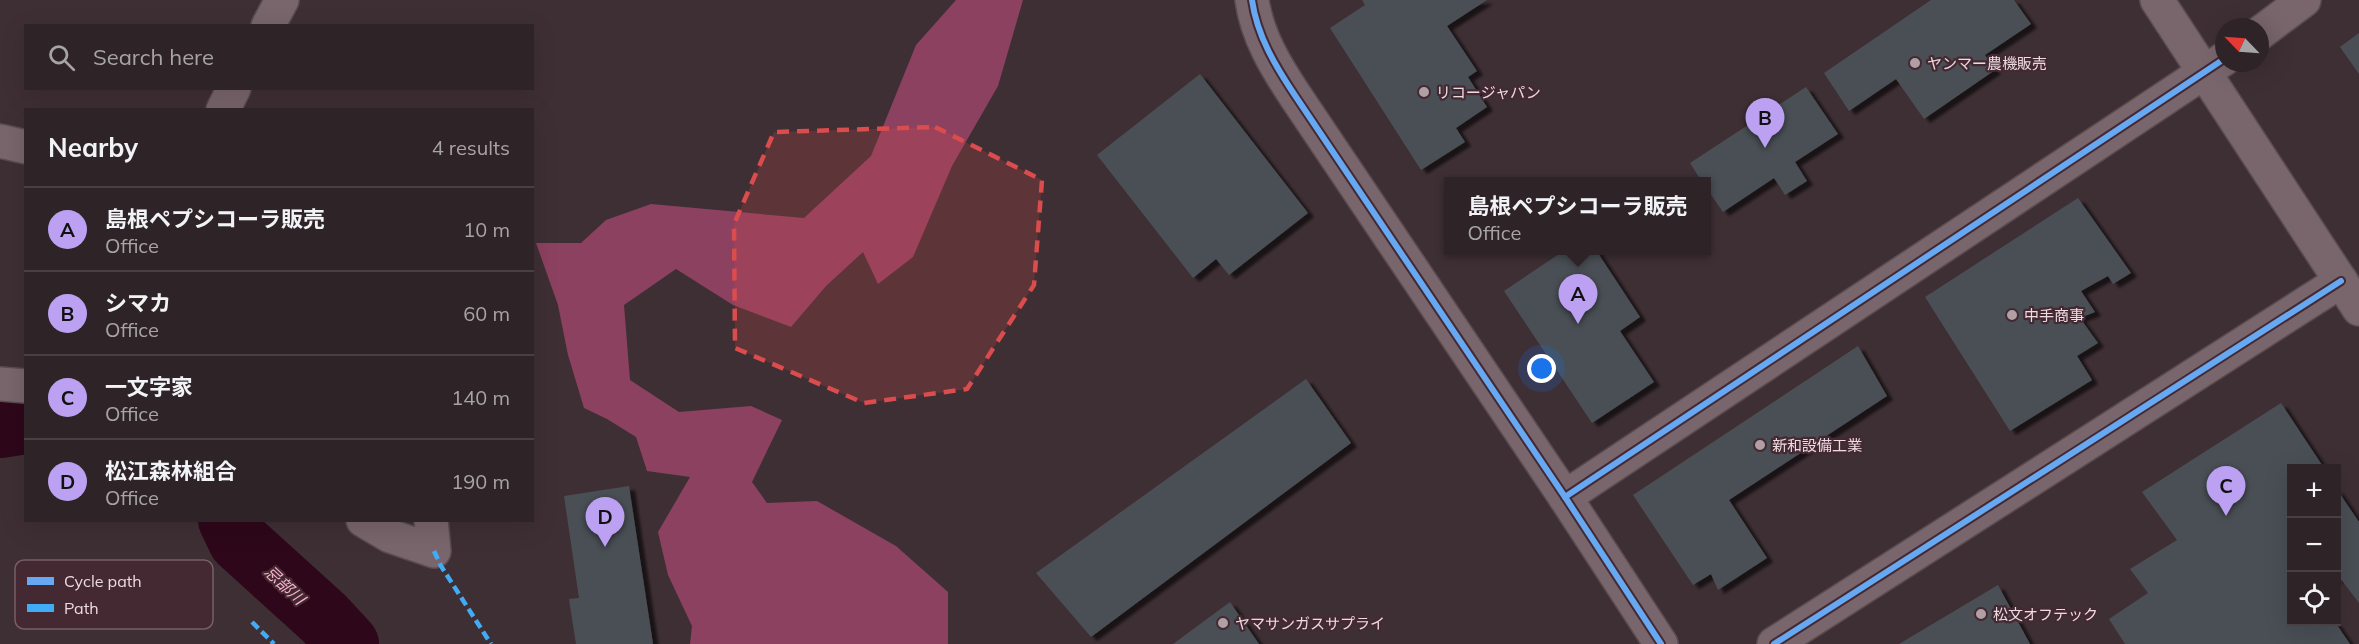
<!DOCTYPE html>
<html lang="en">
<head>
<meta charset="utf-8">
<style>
	:root { --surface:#2e2327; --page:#362b2f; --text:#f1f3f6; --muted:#a7a4a7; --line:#494044; --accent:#bca0f2 }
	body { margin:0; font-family:Mulish,"Noto Sans JP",sans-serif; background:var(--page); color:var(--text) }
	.controls { position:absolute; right:18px; bottom:18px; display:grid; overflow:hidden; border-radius:0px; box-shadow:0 6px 24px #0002 }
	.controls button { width:54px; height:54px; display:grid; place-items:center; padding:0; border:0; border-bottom:2px solid var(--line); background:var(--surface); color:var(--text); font:30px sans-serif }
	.compass { position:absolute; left:2215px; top:18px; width:54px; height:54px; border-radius:50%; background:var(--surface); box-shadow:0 6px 24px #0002; rotate:295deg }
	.you { position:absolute; left:1542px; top:369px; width:21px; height:21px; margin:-15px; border:4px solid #fff; border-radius:50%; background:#1a73e8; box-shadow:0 0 0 9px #1a73e833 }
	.badge { display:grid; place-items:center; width:39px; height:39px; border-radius:50%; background:var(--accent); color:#111; font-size:20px; font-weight:700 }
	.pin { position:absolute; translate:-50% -50px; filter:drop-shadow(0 2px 3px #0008) }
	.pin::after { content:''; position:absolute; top:32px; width:21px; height:18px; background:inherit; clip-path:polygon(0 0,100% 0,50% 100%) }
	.popup { position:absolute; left:1444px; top:177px; width:267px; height:78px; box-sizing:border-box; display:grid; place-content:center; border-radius:0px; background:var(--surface); filter:drop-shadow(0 2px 4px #0005); font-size:20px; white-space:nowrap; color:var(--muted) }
	.popup b { font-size:22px; color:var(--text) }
	.popup::after { content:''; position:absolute; left:50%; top:100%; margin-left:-12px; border:12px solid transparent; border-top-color:var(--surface) }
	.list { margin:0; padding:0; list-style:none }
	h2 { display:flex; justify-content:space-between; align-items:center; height:78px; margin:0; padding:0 24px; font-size:26px }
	h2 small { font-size:20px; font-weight:400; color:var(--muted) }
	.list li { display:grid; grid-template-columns:39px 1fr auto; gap:18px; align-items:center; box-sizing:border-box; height:84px; padding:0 24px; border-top:2px solid var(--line) }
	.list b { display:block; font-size:22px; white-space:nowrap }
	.list p { margin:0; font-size:20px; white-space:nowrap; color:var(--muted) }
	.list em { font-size:20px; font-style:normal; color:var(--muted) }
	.icon { flex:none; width:33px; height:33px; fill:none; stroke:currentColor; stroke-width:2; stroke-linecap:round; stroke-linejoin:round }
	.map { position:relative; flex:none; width:2359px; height:644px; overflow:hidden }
	.search { position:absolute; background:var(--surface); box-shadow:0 6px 24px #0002; left:24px; top:24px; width:510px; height:66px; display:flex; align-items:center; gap:15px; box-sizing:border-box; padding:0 21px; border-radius:0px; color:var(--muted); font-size:22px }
	.panel { position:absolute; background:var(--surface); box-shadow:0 6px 24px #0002; left:24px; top:108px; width:510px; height:414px; border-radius:0px }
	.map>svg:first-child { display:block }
	.forest { fill:#8c4160 }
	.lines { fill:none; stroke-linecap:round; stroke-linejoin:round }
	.river { stroke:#2e071a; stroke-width:62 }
	.building { fill:#4a4f54; filter:url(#shadow) }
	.minor-casing { stroke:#584c51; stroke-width:36 }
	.tertiary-casing { stroke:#584c51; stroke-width:36 }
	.minor { stroke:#79656c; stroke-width:33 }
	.tertiary { stroke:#79656c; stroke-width:33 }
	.quiet { stroke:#42abf6; stroke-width:4.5; stroke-dasharray:9 4.5; stroke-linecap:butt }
	.cycleway-casing { stroke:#442933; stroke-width:10 }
	.cycleway { stroke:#66a8f1; stroke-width:6 }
	.marked { fill:#db4c4d; fill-opacity:0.2; stroke:#db4c4d; stroke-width:4.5; stroke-dasharray:12 8; stroke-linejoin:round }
	.poi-dot { fill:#b09fa4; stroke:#442933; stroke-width:2 }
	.labels { text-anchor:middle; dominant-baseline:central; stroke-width:4.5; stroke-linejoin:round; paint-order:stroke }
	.poi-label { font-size:15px; fill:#eddbe1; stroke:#442933; text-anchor:start }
	.water-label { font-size:16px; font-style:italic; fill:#fab2cc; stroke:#442933 }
	.key { fill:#442933; stroke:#775e67; stroke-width:1.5 }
	.key-label { font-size:16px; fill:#eddbe1 }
</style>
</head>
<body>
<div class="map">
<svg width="2359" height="644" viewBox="0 0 2359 644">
	<defs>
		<filter id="shadow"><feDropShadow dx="6" dy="4" stdDeviation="1.5" flood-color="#0009"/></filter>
	</defs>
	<rect width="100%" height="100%" fill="#3e2f34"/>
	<polygon class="forest" points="956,0 1023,0 998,86 952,166 913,257 878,284 863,252 826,286 791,327 733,305 676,269 624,305 630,380 679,412 751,406 782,420 752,482 767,503 817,501 896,546 948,592 948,644 690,644 692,626 668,575 658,532 690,477 647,471 636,437 607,419 584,408 568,355 558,305 536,243 581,243 606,220 651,204 804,218 871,156 916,45"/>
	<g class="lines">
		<g class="river">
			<polyline points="0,427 26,423"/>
			<polyline points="229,520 239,541 324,618 348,644"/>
		</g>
	</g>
	<g class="building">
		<polygon points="1362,0 1487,0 1447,26 1477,71 1468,77 1487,107 1456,128 1465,142 1421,170 1330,28 1365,5"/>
		<polygon points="1931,0 2014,0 2031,24 1985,55 1995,70 1924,119 1896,79 1849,111 1824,73"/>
		<polygon points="2359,33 2359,74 2340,47"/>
		<polygon points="1200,74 1308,213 1229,275 1216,259 1193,278 1097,155"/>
		<polygon points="1806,87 1838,134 1795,162 1807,181 1785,195 1774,178 1723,212 1707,189 1707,182 1702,182 1690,163"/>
		<polygon points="2078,198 2131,273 2113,284 2108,276 2081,291 2095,312 2080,318 2098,343 2077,356 2092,380 2010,431 1925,297"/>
		<polygon points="1565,250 1596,250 1640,317 1620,331 1654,382 1592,423 1504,291"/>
		<polygon points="1858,346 1887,396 1729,500 1767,558 1718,590 1711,574 1693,585 1633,495"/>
		<polygon points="1306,379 1351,443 1091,637 1036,573"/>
		<polygon points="2281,403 2324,468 2292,468 2292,622 2335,622 2350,644 2125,644 2109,619 2148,593 2130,569 2177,540 2142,492"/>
		<polygon points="629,486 653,644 576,644 569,599 579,598 564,496"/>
		<polygon points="2336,488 2359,522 2359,603 2340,578 2336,580"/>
		<polygon points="1998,585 2030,644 1899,644"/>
		<polygon points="1230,602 1259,644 1173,644"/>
	</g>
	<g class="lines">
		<g class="minor-casing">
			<g id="minor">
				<polyline points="268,26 282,0"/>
				<polyline points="223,110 234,88"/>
				<polyline points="0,141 26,147"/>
				<polyline points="0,384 26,386"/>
				<polyline points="363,520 390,536 434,551 431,520"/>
			</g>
		</g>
		<g class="tertiary-casing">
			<g id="tertiary">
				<path d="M 1252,0 C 1257,36 1276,67 1296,97 L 1565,497 L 1661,644"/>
				<polyline points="2157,0 2359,309"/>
				<polyline points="2260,33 2304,0"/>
				<polyline points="1565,497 2224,59"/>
				<polyline points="1774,644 2341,281"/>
			</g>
		</g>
		<use href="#minor" class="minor"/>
		<use href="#tertiary" class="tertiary"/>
		<g class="quiet">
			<polyline points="434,551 441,566 491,644"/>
			<polyline points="252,622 274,644"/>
		</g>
		<g class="cycleway-casing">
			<g id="cycleway">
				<path d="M 1252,0 C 1257,36 1276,67 1296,97 L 1565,497 L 1661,644"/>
				<polyline points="1565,497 2224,59"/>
				<polyline points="1774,644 2341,281"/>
			</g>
		</g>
		<use href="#cycleway" class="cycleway"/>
	</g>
	<path class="marked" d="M 935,127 L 1042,180 L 1034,285 L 967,389 L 864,403 L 735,348 L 734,224 L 774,132 Z"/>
	<g class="poi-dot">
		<circle cx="1915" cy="63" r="6"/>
		<circle cx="1424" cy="92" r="6"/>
		<circle cx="2012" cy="315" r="6"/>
		<circle cx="1760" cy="445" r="6"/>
		<circle cx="1981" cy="614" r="6"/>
		<circle cx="1223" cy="623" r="6"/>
	</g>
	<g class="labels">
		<g class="poi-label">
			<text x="1927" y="63">ヤンマー農機販売</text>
			<text x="1436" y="92">リコージャパン</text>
			<text x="2024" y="315">中手商事</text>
			<text x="1772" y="445">新和設備工業</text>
			<text x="1993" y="614">松文オフテック</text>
			<text x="1235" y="623">ヤマサンガスサプライ</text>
		</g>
		<g class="water-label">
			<text transform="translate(285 585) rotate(43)">忌部川</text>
		</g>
	</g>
	<rect x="15" y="560" width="198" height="69" rx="9" class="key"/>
	<rect x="27" y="577" width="27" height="8" fill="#66a8f1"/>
	<rect x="27" y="604" width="27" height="8" fill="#42abf6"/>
	<g class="key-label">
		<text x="64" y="587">Cycle path</text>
		<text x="64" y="614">Path</text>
	</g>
</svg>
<div class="controls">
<button>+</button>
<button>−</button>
<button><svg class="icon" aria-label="locate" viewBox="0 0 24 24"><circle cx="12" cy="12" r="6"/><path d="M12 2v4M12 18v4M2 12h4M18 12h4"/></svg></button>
</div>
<svg class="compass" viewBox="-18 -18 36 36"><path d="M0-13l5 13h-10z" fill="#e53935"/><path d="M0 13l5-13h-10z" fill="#a7a4a7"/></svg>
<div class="you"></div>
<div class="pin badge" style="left:1578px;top:324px">A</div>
<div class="popup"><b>島根ペプシコーラ販売</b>Office</div>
<div class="pin badge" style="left:1765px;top:148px">B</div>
<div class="pin badge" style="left:2226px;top:516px">C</div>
<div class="pin badge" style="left:605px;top:547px">D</div>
<div class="search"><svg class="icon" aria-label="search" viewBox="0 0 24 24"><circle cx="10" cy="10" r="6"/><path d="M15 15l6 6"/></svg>Search here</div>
<section class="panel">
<h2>Nearby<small>4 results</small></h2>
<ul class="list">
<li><span class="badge">A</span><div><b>島根ペプシコーラ販売</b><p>Office</p></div><em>10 m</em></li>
<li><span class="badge">B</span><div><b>シマカ</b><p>Office</p></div><em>60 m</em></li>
<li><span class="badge">C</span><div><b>一文字家</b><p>Office</p></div><em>140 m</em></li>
<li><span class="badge">D</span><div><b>松江森林組合</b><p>Office</p></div><em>190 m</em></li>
</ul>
</section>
</div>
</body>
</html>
